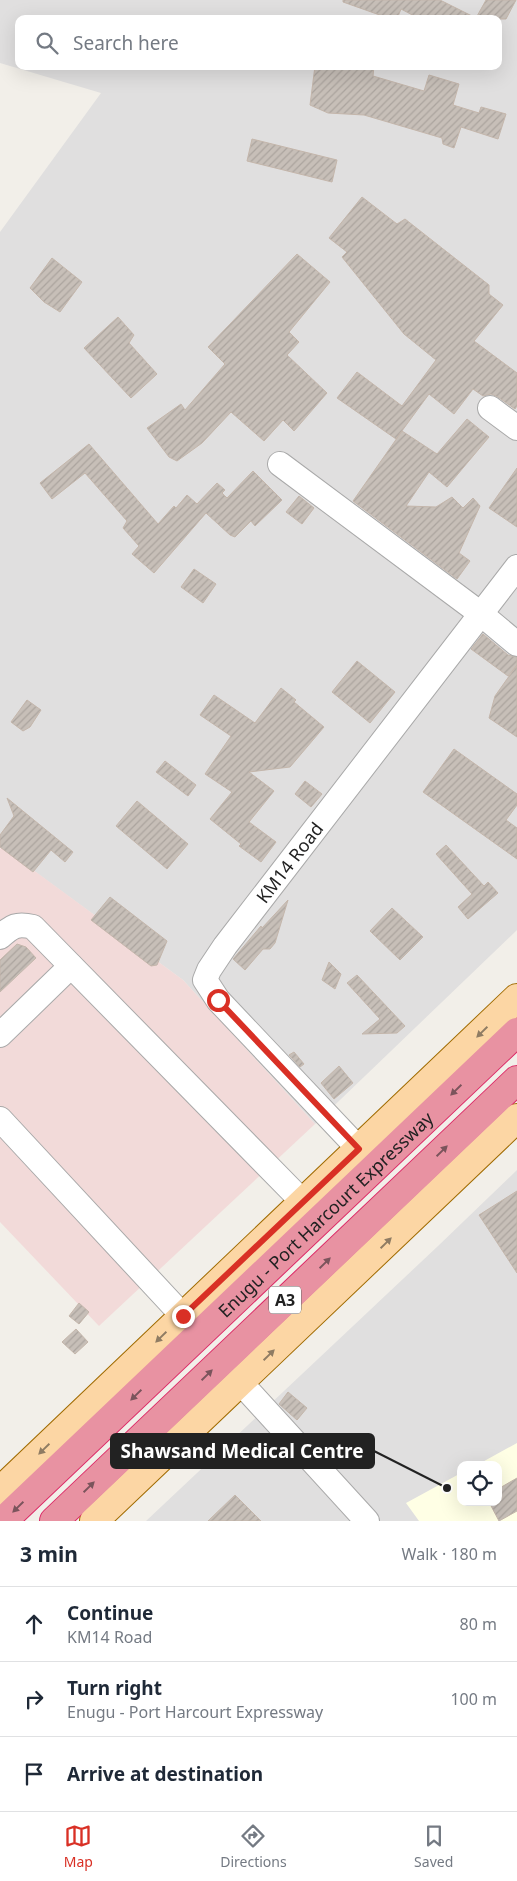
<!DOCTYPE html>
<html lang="en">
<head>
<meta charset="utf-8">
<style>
	:root { --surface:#fff; --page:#f2f2f3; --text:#1f2937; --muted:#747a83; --line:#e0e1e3; --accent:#d93025 }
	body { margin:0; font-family:"Noto Sans",sans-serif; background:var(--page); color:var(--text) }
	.controls { position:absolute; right:15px; bottom:15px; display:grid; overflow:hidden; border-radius:10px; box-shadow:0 5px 20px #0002 }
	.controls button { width:45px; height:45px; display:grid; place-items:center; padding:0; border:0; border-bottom:1px solid var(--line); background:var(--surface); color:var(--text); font:25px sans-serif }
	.stop { position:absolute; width:15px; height:15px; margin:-11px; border:4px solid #d93025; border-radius:50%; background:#fff }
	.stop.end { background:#d93025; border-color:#fff; box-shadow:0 1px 5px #0008 }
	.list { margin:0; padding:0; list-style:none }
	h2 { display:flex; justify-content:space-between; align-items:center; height:65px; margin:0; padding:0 20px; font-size:21px }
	h2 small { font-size:16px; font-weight:400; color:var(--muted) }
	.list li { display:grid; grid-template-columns:32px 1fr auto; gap:15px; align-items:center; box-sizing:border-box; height:75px; padding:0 20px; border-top:1px solid var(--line) }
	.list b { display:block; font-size:19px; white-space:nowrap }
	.list p { margin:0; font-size:16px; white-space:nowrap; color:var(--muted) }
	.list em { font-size:16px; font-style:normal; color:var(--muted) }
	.icon { flex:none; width:28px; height:28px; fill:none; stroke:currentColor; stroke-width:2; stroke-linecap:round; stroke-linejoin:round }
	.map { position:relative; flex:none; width:517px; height:1521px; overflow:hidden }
	.search { position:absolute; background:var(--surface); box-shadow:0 5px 20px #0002; left:15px; right:15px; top:15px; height:55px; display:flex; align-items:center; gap:12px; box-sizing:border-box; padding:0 18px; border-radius:10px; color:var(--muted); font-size:19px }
	.sheet { height:290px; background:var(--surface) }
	nav { display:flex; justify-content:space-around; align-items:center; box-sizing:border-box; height:70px; border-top:1px solid var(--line); background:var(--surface); font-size:14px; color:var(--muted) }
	nav a { display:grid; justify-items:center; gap:2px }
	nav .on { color:var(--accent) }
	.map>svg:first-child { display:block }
	.residential { fill:#e0dfdf; fill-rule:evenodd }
	.commercial { fill:#f2dad9 }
	.education { fill:#ffffe5 }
	.building { fill:url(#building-hatch); stroke:#c4b6ab }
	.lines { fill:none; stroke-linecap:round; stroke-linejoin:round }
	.minor-casing { stroke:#a9a9a9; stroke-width:26 }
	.major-casing { stroke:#a06b00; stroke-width:30 }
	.highway-casing { stroke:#dc2a67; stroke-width:30 }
	.minor { stroke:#fff; stroke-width:24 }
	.major { stroke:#fcd6a4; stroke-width:28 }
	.highway { stroke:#e892a2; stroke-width:28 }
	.oneway { fill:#8f7c63 }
	.oneway2 { fill:#7b545c }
	.route { stroke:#d93025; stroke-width:6 }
	.labels { text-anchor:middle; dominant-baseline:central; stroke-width:5; stroke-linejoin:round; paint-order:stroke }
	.shield { fill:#fff; stroke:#646464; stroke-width:1 }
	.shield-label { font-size:16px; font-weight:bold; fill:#222 }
	.street-label { font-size:18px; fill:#222; stroke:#fff }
	.leader { fill:none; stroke:#222; stroke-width:2 }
	.callout-dot { fill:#222; stroke:#fff; stroke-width:2 }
	.callout { fill:#222; stroke:#222; stroke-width:2 }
	.callout-label { font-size:19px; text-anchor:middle; font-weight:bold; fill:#fff }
</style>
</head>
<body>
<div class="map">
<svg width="517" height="1521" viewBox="0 0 517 1521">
	<defs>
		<pattern id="building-hatch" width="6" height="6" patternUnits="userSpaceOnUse" patternTransform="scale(1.25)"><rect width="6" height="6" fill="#c7bfb8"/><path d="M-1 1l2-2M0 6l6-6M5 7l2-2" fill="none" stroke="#aba49e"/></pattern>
	</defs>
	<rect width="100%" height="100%" fill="#f2efe9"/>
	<g class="residential">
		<path d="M 0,0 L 517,0 L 517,930 L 315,1124 L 183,980 L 0,846 L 0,232 L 101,93 L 0,63 ZM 19,19 L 498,19 L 498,66 L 19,66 Z"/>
		<path d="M 517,1170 L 517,1521 L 146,1521 L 438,1246 ZM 461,1465 L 498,1465 L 498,1502 L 461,1502 Z"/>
	</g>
	<polygon class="commercial" points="2,847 183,980 315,1124 99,1326 0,1222 0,849"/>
	<polygon class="education" points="517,1443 517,1521 419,1521 406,1503 461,1473 461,1502 498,1502 498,1465 477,1465"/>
	<g class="building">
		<polygon points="343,0 440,0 476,18 486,0 516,0 506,19 420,19 401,9 397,19 391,19 343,2"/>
		<polygon points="315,66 374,66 373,76 424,91 429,75 459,84 453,105 479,113 481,107 506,114 498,139 461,127 454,148 443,144 442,138 364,115 328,113 310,105"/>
		<polygon points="252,139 337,160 332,182 247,161"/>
		<polygon points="362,197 397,224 405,219 489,285 489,294 503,305 474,341 517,373 517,406 515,409 498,397 491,394 483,396 473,389 454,414 429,394 396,439 337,398 357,372 402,406 436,360 404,334 342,257 347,252 329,238"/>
		<polygon points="297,254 330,282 289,332 299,342 287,355 327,393 294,431 283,420 264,441 231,412 202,443 177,461 169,457 147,428 181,404 185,410 225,364 208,347"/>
		<polygon points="52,258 82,282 60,312 44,302 30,288"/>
		<polygon points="118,317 134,335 129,343 157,374 131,398 84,348"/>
		<polygon points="467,419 489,437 447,487 429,472 406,506 436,507 452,497 463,508 473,498 480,506 459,553 470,561 457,579 353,501 402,431 437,454"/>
		<polygon points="89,444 158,524 174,506 176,508 187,495 197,504 217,483 225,490 222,493 227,498 253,471 282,500 255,526 251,521 235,537 230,535 206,513 154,573 132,554 139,546 123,528 127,521 85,473 52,499 40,483"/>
		<polygon points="517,468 517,527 489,508"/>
		<polygon points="299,496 314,508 302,524 286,512"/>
		<polygon points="194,569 216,584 203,603 181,587"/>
		<polygon points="483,634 508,655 517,657 517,665 508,676 471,649"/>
		<polygon points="357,661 395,692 370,723 332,692"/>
		<polygon points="517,665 517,737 489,718 495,696"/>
		<polygon points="281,688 296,700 294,702 324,727 290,767 249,772 274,791 249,822 276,842 261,862 239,846 241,844 210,819 232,792 205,774 231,736 200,715 214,695 255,723"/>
		<polygon points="27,700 41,710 30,727 23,731 11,722"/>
		<polygon points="454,749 517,794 517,805 506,820 517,828 517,859 423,792"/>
		<polygon points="165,761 196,785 188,796 156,772"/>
		<polygon points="305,781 322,794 311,807 295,794"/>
		<polygon points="7,798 73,852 65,862 51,850 33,872 0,847 0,835 14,816"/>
		<polygon points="137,801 188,844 167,869 116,826"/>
		<polygon points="446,845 484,886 488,882 498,893 468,919 458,907 472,894 436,854"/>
		<polygon points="110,897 167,941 157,965 151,966 91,920"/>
		<polygon points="288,900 275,943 270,949 263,949 245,970 233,959 261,926 262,928"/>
		<polygon points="392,908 423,937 400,960 370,931"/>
		<polygon points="17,944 26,947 36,958 0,992 0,960"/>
		<polygon points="329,962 341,974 335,989 322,980"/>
		<polygon points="357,975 405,1026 397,1033 362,1034 380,1019 347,983"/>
		<polygon points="294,1052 304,1064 300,1067 289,1055"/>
		<polygon points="339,1066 353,1083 334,1099 321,1083"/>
		<polygon points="517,1191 517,1273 479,1215"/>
		<polygon points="79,1303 89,1312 79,1324 69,1316"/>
		<polygon points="76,1329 88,1342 75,1354 62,1342"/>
		<polygon points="288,1392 307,1408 297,1420 279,1404"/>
		<polygon points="517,1478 517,1511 499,1521 489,1502 498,1502 498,1489"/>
		<polygon points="235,1495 261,1521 208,1521"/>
	</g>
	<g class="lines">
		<g class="minor-casing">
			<g id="minor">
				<polyline points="490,408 517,428"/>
				<polyline points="280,464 481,614 517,644"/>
				<path d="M 0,937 C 12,926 17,923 33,927 L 303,1202"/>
				<polyline points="0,1035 71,966"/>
				<polyline points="0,1119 183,1316"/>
				<path id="s1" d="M 359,1149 L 218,1000 L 205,980 L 209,970 L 225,946 L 517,567"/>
				<polyline points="240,1382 367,1521"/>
			</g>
		</g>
		<g class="major-casing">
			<g id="major">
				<polyline points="0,1491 517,998"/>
				<polyline points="94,1521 517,1118"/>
			</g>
		</g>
		<g class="highway-casing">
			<g id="highway">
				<path id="s2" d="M 3,1521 L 517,1032"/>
				<polyline points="54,1521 517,1080"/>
			</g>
		</g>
		<use href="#minor" class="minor"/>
		<use href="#major" class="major"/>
		<use href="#highway" class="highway"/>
	</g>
	<defs><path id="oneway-solid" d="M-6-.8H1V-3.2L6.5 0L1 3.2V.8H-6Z" transform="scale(1.25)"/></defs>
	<g class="oneway">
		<use href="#oneway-solid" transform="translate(482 1032) rotate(136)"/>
		<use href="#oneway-solid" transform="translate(386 1243) rotate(-44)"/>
		<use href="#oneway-solid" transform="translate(161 1337) rotate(136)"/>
		<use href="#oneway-solid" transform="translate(269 1355) rotate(-44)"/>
		<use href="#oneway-solid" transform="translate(44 1449) rotate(136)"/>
	</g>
	<g class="oneway2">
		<use href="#oneway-solid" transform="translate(456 1090) rotate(136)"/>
		<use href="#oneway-solid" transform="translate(442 1151) rotate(-44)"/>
		<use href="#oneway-solid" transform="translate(325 1263) rotate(-44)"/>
		<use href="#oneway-solid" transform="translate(207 1375) rotate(-44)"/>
		<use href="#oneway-solid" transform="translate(136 1395) rotate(136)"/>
		<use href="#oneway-solid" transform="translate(89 1487) rotate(-44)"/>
		<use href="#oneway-solid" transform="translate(18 1507) rotate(136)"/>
	</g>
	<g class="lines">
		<polyline class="route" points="183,1316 359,1149 218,1000"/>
	</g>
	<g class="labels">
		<rect class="shield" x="269" y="1286.5" width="32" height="27" rx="4"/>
		<g class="shield-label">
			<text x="285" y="1300">A3</text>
		</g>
		<g class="street-label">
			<text stroke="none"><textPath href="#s1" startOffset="374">KM14 Road</textPath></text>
			<text stroke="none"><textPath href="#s2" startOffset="445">Enugu - Port Harcourt Expressway</textPath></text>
		</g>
	</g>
	<path class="leader" d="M447 1488L374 1451"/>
	<circle class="callout-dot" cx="447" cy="1488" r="5"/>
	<rect class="callout" x="111" y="1434" width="263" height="34" rx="5"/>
	<g class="callout-label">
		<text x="242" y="1458">Shawsand Medical Centre</text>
	</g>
</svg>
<div class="controls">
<button><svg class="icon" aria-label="locate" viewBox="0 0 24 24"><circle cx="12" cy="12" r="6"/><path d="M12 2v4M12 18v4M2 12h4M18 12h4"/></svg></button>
</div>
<div class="stop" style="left:218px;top:1000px"></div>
<div class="stop end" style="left:183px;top:1316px"></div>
<div class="search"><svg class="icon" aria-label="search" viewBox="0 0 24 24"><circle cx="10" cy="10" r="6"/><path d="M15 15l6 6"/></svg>Search here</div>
</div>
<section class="sheet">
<h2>3 min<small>Walk · 180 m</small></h2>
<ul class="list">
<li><svg class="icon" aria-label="ahead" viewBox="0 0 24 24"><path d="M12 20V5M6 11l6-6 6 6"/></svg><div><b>Continue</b><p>KM14 Road</p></div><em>80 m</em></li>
<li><svg class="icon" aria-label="right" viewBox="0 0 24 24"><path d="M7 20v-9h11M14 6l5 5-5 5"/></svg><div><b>Turn right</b><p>Enugu - Port Harcourt Expressway</p></div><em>100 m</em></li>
<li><svg class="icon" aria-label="arrive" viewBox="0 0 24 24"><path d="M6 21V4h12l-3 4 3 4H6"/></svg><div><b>Arrive at destination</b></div></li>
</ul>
</section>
<nav>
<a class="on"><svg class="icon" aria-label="map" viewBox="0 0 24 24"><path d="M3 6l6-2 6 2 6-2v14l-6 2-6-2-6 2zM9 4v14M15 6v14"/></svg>Map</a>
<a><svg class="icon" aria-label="directions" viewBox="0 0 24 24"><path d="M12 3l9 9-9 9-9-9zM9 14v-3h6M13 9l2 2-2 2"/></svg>Directions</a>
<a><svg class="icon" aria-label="saved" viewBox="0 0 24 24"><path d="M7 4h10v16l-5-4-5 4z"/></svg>Saved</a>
</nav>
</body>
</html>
